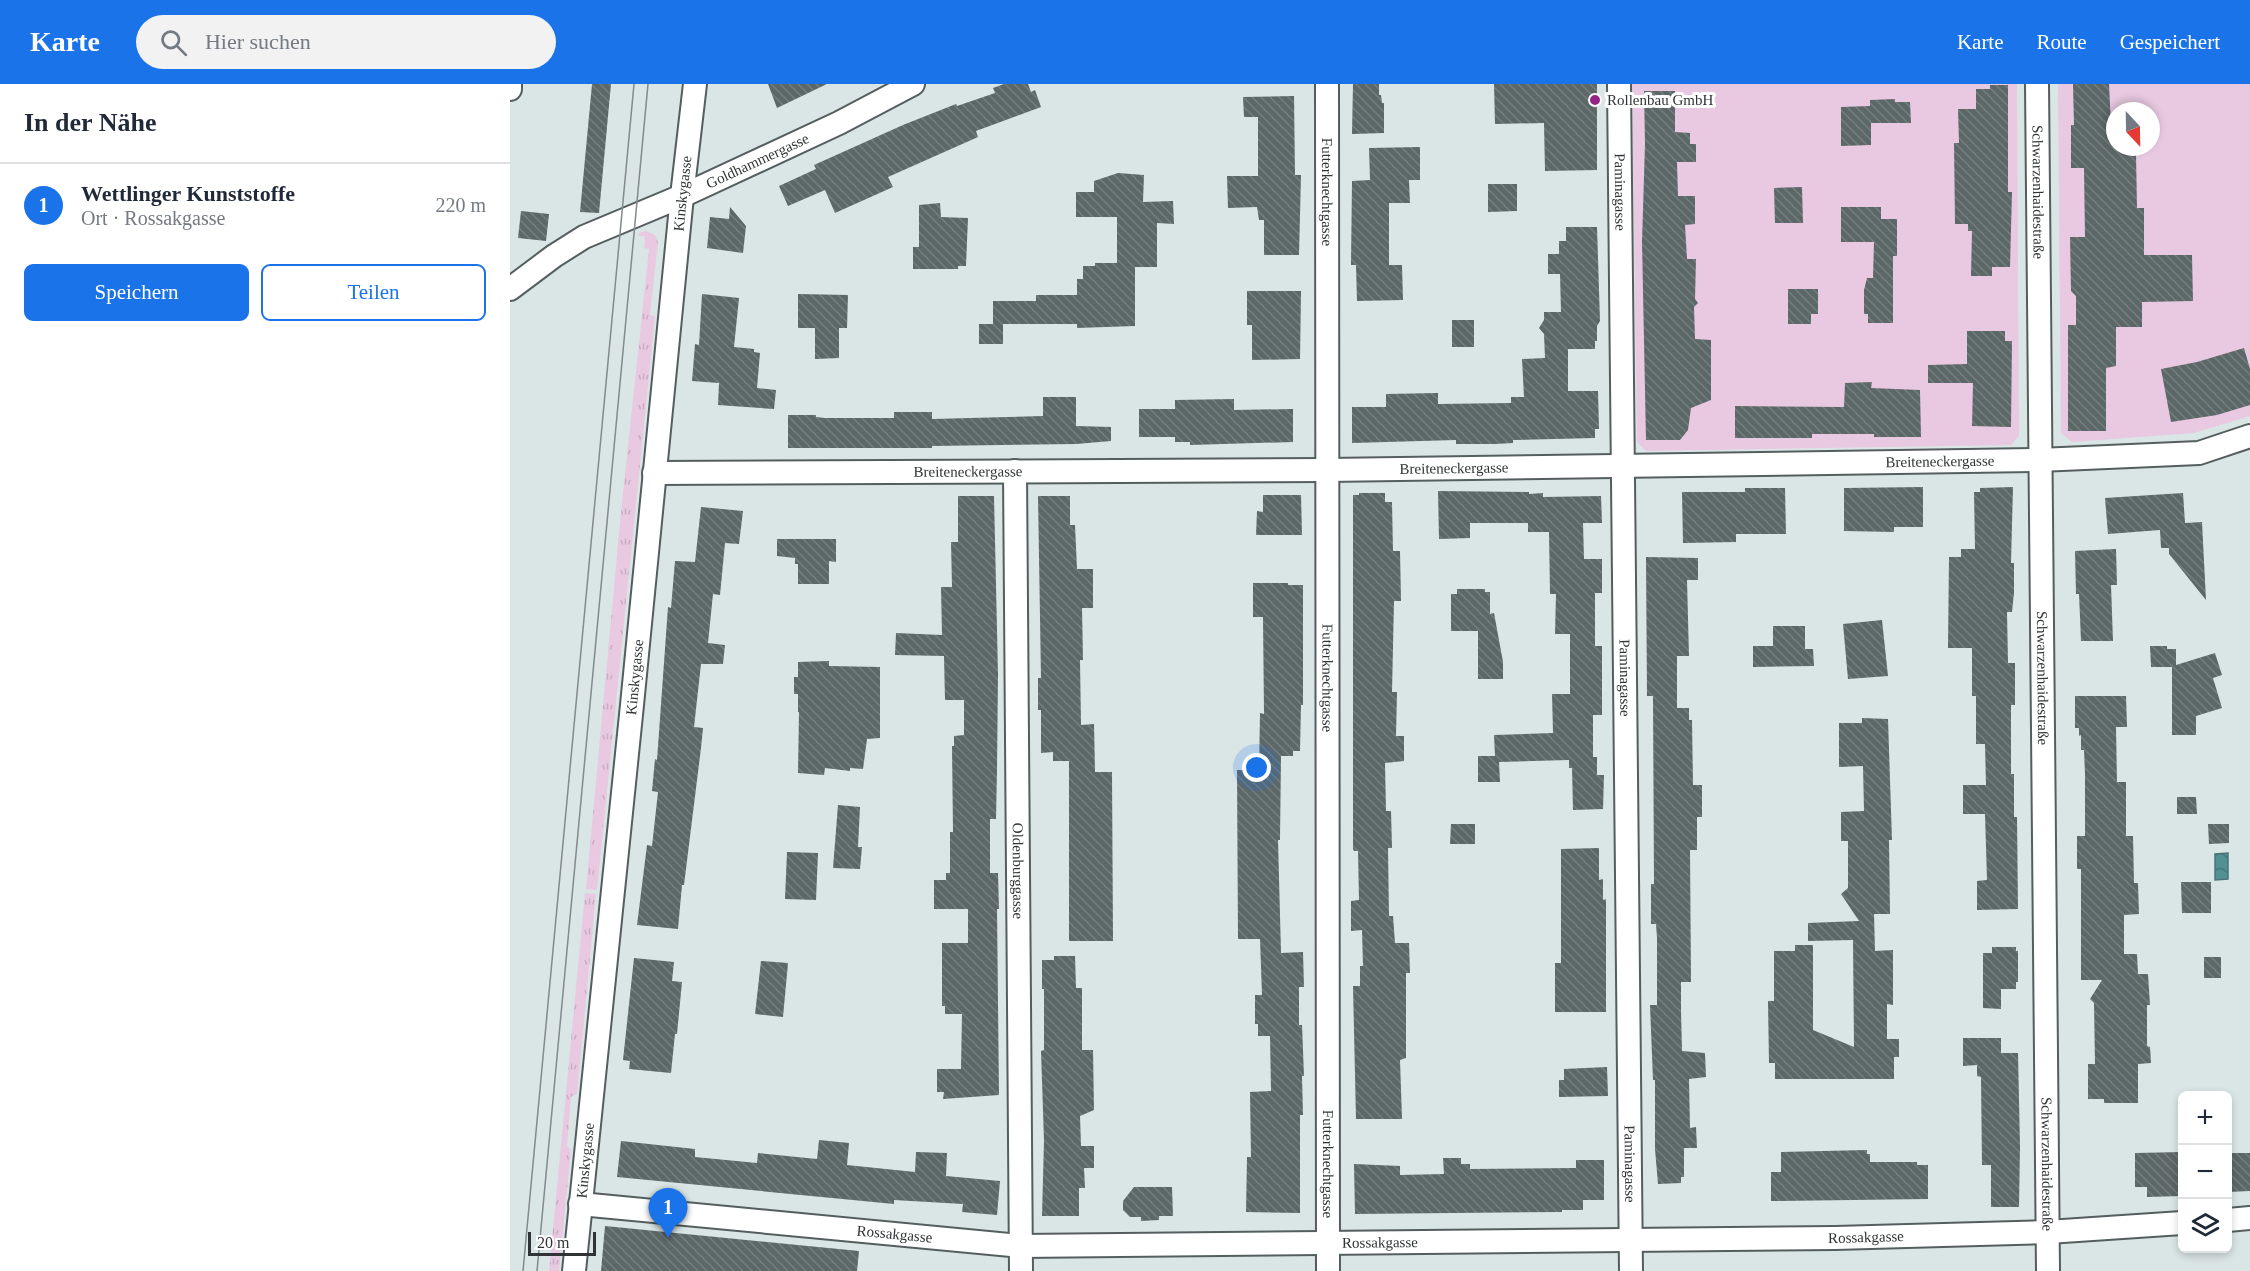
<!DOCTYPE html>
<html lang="de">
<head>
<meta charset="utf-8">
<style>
	:root { --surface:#fff; --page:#f2f2f3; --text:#1f2937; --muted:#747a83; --line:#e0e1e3; --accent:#1a73e8 }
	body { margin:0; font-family:Georgia,serif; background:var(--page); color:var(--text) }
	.controls { position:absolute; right:18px; bottom:18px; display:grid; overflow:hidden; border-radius:9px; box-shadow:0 3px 9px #0003 }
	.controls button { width:54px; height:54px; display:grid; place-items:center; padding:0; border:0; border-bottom:2px solid var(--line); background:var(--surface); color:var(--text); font:30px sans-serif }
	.compass { position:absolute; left:1596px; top:18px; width:54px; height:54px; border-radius:50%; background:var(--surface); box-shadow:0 3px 9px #0003; rotate:158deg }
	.scale { position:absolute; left:18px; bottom:15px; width:68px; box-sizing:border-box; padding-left:6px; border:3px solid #303435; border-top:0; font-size:16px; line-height:21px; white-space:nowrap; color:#303435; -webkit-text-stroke:4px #fff; paint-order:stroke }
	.you { position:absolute; left:747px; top:684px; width:21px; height:21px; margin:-15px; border:4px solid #fff; border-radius:50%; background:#1a73e8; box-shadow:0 0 0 9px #1a73e833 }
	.badge { display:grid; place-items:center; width:39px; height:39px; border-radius:50%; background:var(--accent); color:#fff; font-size:20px; font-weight:700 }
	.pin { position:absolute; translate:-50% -50px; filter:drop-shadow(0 2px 3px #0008) }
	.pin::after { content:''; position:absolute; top:32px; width:21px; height:18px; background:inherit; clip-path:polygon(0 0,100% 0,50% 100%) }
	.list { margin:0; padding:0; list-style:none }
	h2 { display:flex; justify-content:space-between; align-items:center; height:78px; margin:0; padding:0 24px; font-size:26px }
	h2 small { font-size:20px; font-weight:400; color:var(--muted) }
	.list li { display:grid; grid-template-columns:39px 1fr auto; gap:18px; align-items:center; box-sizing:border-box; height:84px; padding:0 24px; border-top:2px solid var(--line) }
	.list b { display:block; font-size:22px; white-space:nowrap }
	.list p { margin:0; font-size:20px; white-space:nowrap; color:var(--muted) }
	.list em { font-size:20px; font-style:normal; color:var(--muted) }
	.actions { display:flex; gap:12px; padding:18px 24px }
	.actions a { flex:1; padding:14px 0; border:2px solid var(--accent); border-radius:9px; text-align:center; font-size:21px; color:var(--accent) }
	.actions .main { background:var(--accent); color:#fff }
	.icon { flex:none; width:33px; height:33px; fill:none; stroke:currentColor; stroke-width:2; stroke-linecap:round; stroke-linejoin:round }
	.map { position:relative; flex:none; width:1740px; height:1187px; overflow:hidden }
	header { display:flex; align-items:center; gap:36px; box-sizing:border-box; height:84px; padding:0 30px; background:var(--accent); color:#fff }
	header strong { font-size:28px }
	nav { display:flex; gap:33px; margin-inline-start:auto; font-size:21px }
	.search { width:420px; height:54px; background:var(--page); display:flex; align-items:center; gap:15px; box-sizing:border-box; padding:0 21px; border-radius:33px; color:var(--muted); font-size:22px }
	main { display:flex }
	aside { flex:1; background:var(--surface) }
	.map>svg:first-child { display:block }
	.grass { fill:url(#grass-tufts) }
	.garden { fill:#e9c9e1; fill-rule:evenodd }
	.water { fill:url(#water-waves); stroke:#477578; stroke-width:1.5 }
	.building { fill:url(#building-back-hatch) }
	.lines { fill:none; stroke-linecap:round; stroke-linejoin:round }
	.minor-casing { stroke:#545e5f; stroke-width:26 }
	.minor { stroke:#fff; stroke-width:22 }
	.tram { stroke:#838a8b; stroke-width:1.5 }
	.poi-dot { fill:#942484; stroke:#fff; stroke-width:2 }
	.labels { text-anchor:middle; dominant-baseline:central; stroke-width:6; stroke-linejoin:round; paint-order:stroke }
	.poi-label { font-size:15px; fill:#303435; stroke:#fff; text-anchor:start }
	.street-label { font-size:15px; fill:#303435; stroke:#fff }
</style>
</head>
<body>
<header>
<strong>Karte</strong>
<div class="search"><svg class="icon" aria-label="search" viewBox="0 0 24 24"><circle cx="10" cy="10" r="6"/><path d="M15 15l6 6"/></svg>Hier suchen</div>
<nav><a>Karte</a><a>Route</a><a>Gespeichert</a></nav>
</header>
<main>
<aside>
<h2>In der Nähe<small></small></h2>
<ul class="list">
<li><span class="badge">1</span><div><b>Wettlinger Kunststoffe</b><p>Ort · Rossakgasse</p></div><em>220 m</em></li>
</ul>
<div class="actions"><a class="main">Speichern</a><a>Teilen</a></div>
</aside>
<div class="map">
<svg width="1740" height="1187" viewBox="0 0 1740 1187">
	<defs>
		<pattern id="grass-tufts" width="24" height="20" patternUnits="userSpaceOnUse" patternTransform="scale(1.5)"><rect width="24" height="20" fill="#e9c9e1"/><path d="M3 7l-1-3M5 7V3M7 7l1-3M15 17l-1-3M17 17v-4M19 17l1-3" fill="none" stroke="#c8adc2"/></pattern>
		<pattern id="water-waves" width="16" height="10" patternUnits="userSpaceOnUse" patternTransform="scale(1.5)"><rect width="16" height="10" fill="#519195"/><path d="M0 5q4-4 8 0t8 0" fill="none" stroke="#44777a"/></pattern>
		<pattern id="building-back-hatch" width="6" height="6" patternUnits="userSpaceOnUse" patternTransform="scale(1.5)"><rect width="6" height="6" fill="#5c6767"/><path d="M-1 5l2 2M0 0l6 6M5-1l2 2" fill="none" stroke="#757e7e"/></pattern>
	</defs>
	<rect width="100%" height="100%" fill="#dae5e6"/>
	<g class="grass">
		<polygon points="136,147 145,151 148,158 140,231 145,232 87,806 76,805 111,428 139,165 134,164 135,152 129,152 129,149"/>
		<polygon points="75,809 86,810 67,1010 61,1013 57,1062 61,1066 49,1187 39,1187"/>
	</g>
	<g class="garden">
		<polygon points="1122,0 1507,0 1509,352 1501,361 1136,367 1127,358"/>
		<path d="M 1548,0 L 1740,0 L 1740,332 L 1684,349 L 1562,358 L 1551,349 ZM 1605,27 L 1641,27 L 1641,63 L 1605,63 Z"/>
	</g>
	<polygon class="water" points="1718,769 1718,795 1705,796 1705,770"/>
	<g class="building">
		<polygon points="82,0 101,0 89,129 70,128"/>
		<polygon points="258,0 317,0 267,24"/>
		<polygon points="494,0 518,0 521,8 525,6 531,23 466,47 468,53 378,93 383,103 325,129 315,106 278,122 269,102 306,85 304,81 393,41 446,20 447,22 485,9 483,4"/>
		<polygon points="843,0 869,0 869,11 871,11 872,19 874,19 874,49 842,50"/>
		<polygon points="984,0 1087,0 1087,86 1035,87 1034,39 985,40"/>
		<polygon points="1563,0 1599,0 1601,41 1605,41 1605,63 1616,63 1616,71 1626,70 1627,124 1634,124 1634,171 1682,171 1683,217 1632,218 1632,243 1606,243 1606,282 1596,284 1596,347 1558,347 1558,241 1566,241 1566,212 1561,207 1560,153 1575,153 1574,84 1561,84 1561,41 1564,41"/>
		<polygon points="1480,1 1498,1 1498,108 1502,108 1500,183 1482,183 1482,192 1461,192 1462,147 1458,147 1458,140 1445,140 1444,59 1449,59 1448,25 1466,25 1466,5 1480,5"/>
		<polygon points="1134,7 1165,7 1165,48 1180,49 1180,60 1186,60 1186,78 1167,78 1168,112 1185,112 1185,140 1175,141 1177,175 1186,175 1185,215 1188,219 1184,223 1185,255 1201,256 1201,316 1181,324 1178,346 1170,356 1136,356 1132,158 1135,60"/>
		<polygon points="784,12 785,91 791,91 789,171 754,171 754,136 749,136 747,123 718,124 717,92 748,92 748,33 734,33 733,13"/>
		<polygon points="1385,15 1385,18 1400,18 1401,39 1361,39 1361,61 1331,62 1331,23 1360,22 1360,16"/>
		<polygon points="910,63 910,96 899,96 900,119 879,119 879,181 892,181 893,216 847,217 846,181 841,181 842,97 860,96 859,64"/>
		<polygon points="608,89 634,91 633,118 663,117 664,140 647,139 647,183 625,183 625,242 567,244 567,240 493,240 493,260 469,260 469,240 483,240 483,217 526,217 526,211 567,211 567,195 573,195 573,182 585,182 585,179 607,179 607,133 566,133 566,108 584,108 584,97"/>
		<polygon points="978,100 1007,100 1007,127 978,128"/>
		<polygon points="1292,103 1293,139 1265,139 1264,104"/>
		<polygon points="430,119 431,133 458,134 456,182 448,182 448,185 403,185 403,163 409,163 409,121"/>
		<polygon points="220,123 236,142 233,169 197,164 200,133 219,135"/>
		<polygon points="1331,123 1371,123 1371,135 1387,135 1387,172 1383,172 1383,239 1358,239 1358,230 1354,230 1354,206 1357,194 1363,194 1364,158 1331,158"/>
		<polygon points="11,127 39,130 36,157 8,154"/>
		<polygon points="1056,143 1087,143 1090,237 1087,242 1087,257 1085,257 1085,265 1058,265 1058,307 1088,307 1089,345 1085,345 1085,354 1003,356 1003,359 985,360 946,360 946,356 842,359 842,323 876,323 876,310 928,309 928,320 1001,319 1001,313 1014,313 1012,275 1035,274 1034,250 1029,244 1034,236 1034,228 1051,228 1050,190 1038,190 1038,170 1049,170 1049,157 1056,157"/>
		<polygon points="1278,205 1308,205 1308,230 1301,230 1301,240 1278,240"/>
		<polygon points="737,207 791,207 790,275 742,276 742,241 737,241"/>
		<polygon points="192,210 229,214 224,263 244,265 244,268 250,269 247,304 266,306 264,325 208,321 209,299 182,297 185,260 189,261"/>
		<polygon points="288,210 338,211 337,244 329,244 329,274 305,275 305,244 288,244"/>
		<rect x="942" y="236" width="22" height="27"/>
		<polygon points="1457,247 1495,247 1495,257 1502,257 1501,343 1462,342 1463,299 1418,299 1418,281 1457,280"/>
		<polygon points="1734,264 1740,285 1740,321 1707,331 1661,338 1651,285 1687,278"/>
		<polygon points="1362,298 1361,304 1410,306 1411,353 1364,353 1364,350 1302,350 1302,354 1225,354 1225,322 1334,323 1335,299"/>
		<polygon points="533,313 566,313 566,342 601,343 601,357 566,360 422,362 422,364 278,364 278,331 306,331 306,333 315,334 384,334 384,328 422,328 422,335 533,332"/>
		<polygon points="724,315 724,326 783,325 783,358 680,361 680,358 665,358 665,353 629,353 629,325 665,325 665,316"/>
		<polygon points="1413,403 1413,443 1384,443 1384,448 1334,447 1334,404"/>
		<polygon points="1503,403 1501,479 1504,479 1504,509 1502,528 1497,528 1498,579 1505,579 1505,621 1501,621 1501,690 1504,690 1504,733 1507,733 1508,825 1467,826 1467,797 1477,796 1475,730 1453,730 1453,701 1476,701 1475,660 1466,660 1466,612 1462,612 1462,564 1438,564 1439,473 1451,473 1451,465 1465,465 1464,408 1470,408 1470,404"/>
		<polygon points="1235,404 1275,404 1276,450 1226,450 1226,458 1173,459 1172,408 1235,408"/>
		<polygon points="928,407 1019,408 1019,410 1033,409 1033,413 1091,412 1092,439 1073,439 1074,475 1092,475 1092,509 1085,509 1085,562 1092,562 1092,631 1083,631 1083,673 1087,673 1087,691 1094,691 1093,725 1063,726 1062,684 1059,684 1059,676 989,678 990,698 968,698 968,672 985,672 984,651 1043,649 1042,610 1060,610 1060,550 1045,550 1046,510 1040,510 1039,448 1018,448 1018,439 960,439 960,454 929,455"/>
		<polygon points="849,409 875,409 875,418 882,418 883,467 890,467 891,517 884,517 882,608 887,608 886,652 894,652 894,677 875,679 876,727 881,727 882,764 878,764 879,832 883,832 885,859 899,859 900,889 896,889 896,974 890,976 892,1035 846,1035 843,902 850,902 850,882 853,882 852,846 841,847 841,817 849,816 848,767 844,767 843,765 843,411 849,411"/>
		<polygon points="1673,409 1675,439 1692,438 1696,516 1659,470 1659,464 1651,464 1650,446 1598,450 1595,414"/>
		<polygon points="753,411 791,411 792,451 746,451 747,427 753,428"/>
		<polygon points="448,412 484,412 488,590 487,685 486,735 480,735 480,789 488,789 489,825 487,825 489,1011 433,1015 434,1008 427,1008 427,985 451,985 452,930 435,930 435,922 432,922 432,859 458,859 458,825 424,825 424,796 436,796 436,789 440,789 440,748 443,748 442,662 444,662 444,652 454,651 454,616 435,616 434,572 385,571 386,549 432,551 431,503 442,503 441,458 448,458"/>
		<polygon points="528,412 560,412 560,441 565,441 567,485 583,485 583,524 572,524 573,576 570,576 571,641 584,640 585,688 602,688 603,857 559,857 559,677 543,677 543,668 531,669 531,626 528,626 528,594 531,594"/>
		<polygon points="191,423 233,427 229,460 215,459 210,511 203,510 198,559 215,561 213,580 191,580 184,643 193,644 191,664 174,801 172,801 168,845 127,841 137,761 142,762 148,708 142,707 145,675 147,676 158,523 161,524 165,477 185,478"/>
		<polygon points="267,455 326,455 326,478 319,477 319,500 288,500 288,480 285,480 285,474 267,472"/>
		<polygon points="1606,465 1607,501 1601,501 1603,557 1571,557 1569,510 1566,510 1565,467"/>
		<polygon points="1136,473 1188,474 1188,496 1177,496 1179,572 1167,572 1167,624 1179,624 1179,636 1182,636 1183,701 1192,701 1192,733 1187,733 1187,766 1180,766 1181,898 1171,898 1171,927 1172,967 1195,969 1196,993 1179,995 1180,1044 1186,1043 1187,1064 1174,1064 1174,1093 1171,1093 1171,1099 1148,1100 1145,1065 1145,996 1143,996 1140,921 1147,921 1147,854 1146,840 1141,840 1141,800 1144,800 1143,612 1137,612"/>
		<polygon points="743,499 778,499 778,501 793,501 793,621 791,621 790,667 783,667 783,672 771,672 770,756 768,756 771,869 793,868 794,903 789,903 789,941 792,941 794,992 792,992 793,1031 790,1031 790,1129 736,1128 737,1073 741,1073 740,1008 761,1007 760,952 748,952 748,940 745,940 745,911 752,911 750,855 728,855 727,686 749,686 750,629 754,630 753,533 743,533"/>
		<polygon points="947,505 975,505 975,508 980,508 980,530 984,529 993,578 993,595 968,595 968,547 941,547 941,510 947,510"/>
		<polygon points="1372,536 1378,592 1338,595 1333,540"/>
		<polygon points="1263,542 1295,542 1295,565 1303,565 1304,582 1243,583 1243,562 1263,562"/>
		<polygon points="1640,562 1657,562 1657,565 1666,565 1666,581 1705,569 1712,591 1703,594 1712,624 1686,632 1686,651 1662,651 1662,583 1641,583"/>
		<polygon points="319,577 319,582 370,583 370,654 357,655 353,685 340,684 340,687 315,684 314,691 288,689 289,628 288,628 288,610 284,610 284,593 288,593 288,578"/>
		<polygon points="1565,612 1616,612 1617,643 1606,643 1607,698 1616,698 1616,752 1623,752 1624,799 1628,799 1629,830 1614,831 1614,870 1627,870 1628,890 1638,890 1640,921 1637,921 1637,962 1640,963 1641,979 1628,980 1628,1019 1594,1019 1594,1015 1578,1015 1578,980 1585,980 1584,919 1580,915 1592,896 1571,896 1571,785 1567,785 1567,752 1575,752 1575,690 1574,666 1571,666 1571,651 1569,652 1569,644 1565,644"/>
		<polygon points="1352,634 1378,635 1382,756 1379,756 1380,830 1364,830 1365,867 1383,866 1383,921 1377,920 1377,955 1389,955 1389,973 1384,973 1384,995 1265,995 1265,979 1259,979 1258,917 1264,917 1264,867 1285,867 1285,861 1303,861 1303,946 1344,963 1343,856 1298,857 1298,839 1349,837 1331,810 1338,804 1338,757 1331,757 1331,728 1354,727 1353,682 1329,683 1329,639 1352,639"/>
		<polygon points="1667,713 1686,713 1687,730 1667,730"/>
		<polygon points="328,721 350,723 348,763 352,763 350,785 323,784"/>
		<polygon points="941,740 965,740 965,760 940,760"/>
		<polygon points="1698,740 1719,740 1719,759 1699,760"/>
		<polygon points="1089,764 1089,796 1093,795 1093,816 1096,815 1096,928 1045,928 1045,879 1051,879 1051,765"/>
		<polygon points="277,768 308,769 306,816 275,815"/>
		<polygon points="1671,798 1701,798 1701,829 1672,829"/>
		<polygon points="1482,863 1506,863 1506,867 1508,867 1508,898 1506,898 1506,905 1491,905 1491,925 1473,924 1473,869 1482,869"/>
		<polygon points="544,872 565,872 566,904 572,904 572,966 583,966 584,1026 570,1032 571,1062 584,1062 584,1084 574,1084 575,1104 569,1104 569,1132 532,1132 534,1057 531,967 534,966 534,905 532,905 532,876 544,876"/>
		<rect x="1694" y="873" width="17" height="21"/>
		<polygon points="124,874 164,878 162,897 172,898 167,950 165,950 161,989 119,985 120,977 113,976"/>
		<polygon points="251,877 278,879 273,933 245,930"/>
		<polygon points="1453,954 1491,954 1491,969 1508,969 1510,1062 1509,1123 1481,1123 1481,1081 1472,1081 1471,993 1467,992 1467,981 1453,982"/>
		<polygon points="1097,983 1098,1012 1049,1013 1049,996 1054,996 1054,985"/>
		<polygon points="309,1056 339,1059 337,1081 405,1088 406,1068 437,1069 436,1092 490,1097 487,1131 452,1128 453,1120 384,1116 384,1120 107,1093 111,1057 185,1065 185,1073 247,1079 248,1069 307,1075"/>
		<polygon points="1357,1066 1357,1070 1360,1070 1360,1078 1407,1078 1407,1081 1418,1081 1418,1115 1261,1117 1261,1088 1271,1088 1271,1068"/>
		<polygon points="1672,1068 1672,1112 1637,1113 1637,1103 1625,1103 1625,1069"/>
		<polygon points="1718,1069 1740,1069 1740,1107 1718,1108"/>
		<polygon points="933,1074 951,1074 951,1080 960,1080 960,1085 1066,1084 1066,1076 1094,1076 1094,1116 1073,1116 1073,1126 1052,1126 1052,1128 845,1130 844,1080 890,1082 890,1091 934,1090"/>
		<polygon points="624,1103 662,1103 663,1132 649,1132 649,1136 631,1137 631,1133 620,1133 613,1126 613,1117"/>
		<polygon points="95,1142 349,1167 347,1187 91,1187"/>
	</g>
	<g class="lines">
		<g class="minor-casing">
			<g id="minor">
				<path id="s1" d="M 817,0 L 818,1187"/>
				<path id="s2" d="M 1109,0 L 1121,1187"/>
				<path id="s3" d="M 1527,0 L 1538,1187"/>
				<polyline points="0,5 0,0"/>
				<path id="s4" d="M 0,205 L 44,172 L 74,153 L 172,112 L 329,39 L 403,0"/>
				<path id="s5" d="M 505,387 L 511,1187"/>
				<path id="s6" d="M 144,389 L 817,386 L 1529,376 L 1689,369 L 1740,352"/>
				<path id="s7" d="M 70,1120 L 510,1162 L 1325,1154 L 1538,1148 L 1672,1139"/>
				<polyline points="1718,1136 1740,1134"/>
				<path id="s8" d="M 64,1187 L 122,621 L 172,112 L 185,0"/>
			</g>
		</g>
		<use href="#minor" class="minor"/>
		<g class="tram">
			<polyline points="13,1187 124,0"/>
			<polyline points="27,1187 138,0"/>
		</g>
	</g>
	<circle class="poi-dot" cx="1085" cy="16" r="6"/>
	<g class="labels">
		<g class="poi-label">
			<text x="1097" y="16">Rollenbau GmbH</text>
		</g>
		<g class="street-label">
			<text stroke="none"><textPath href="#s4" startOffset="280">Goldhammergasse</textPath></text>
			<text stroke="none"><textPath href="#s1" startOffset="108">Futterknechtgasse</textPath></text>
			<text stroke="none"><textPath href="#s2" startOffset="108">Paminagasse</textPath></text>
			<text stroke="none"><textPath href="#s3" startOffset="108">Schwarzenhaidestraße</textPath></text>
			<text stroke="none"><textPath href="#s8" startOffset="1083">Kinskygasse</textPath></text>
			<text stroke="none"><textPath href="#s6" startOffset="1286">Breiteneckergasse</textPath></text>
			<text stroke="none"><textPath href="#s6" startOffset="800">Breiteneckergasse</textPath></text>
			<text stroke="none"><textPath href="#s6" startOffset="314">Breiteneckergasse</textPath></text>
			<text stroke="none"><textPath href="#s8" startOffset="597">Kinskygasse</textPath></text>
			<text stroke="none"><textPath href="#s1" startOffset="594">Futterknechtgasse</textPath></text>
			<text stroke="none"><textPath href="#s2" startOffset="594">Paminagasse</textPath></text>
			<text stroke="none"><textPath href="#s3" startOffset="594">Schwarzenhaidestraße</textPath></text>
			<text stroke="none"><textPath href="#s5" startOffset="400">Oldenburggasse</textPath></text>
			<text stroke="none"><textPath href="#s8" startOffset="111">Kinskygasse</textPath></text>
			<text stroke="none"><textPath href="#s2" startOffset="1080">Paminagasse</textPath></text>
			<text stroke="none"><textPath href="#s3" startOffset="1080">Schwarzenhaidestraße</textPath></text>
			<text stroke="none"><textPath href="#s1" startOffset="1080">Futterknechtgasse</textPath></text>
			<text stroke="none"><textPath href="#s7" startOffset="316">Rossakgasse</textPath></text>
			<text stroke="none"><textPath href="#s7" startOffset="1288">Rossakgasse</textPath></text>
			<text stroke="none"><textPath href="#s7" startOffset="802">Rossakgasse</textPath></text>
		</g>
	</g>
</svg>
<div class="controls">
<button>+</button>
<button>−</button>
<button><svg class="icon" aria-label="layers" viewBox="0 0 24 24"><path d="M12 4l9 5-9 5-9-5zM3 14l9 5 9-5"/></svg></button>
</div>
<svg class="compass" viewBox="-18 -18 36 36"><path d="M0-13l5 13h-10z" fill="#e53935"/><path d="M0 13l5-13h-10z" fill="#747a83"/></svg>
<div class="scale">20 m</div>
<div class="you"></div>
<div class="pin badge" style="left:158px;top:1154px">1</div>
</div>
</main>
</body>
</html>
